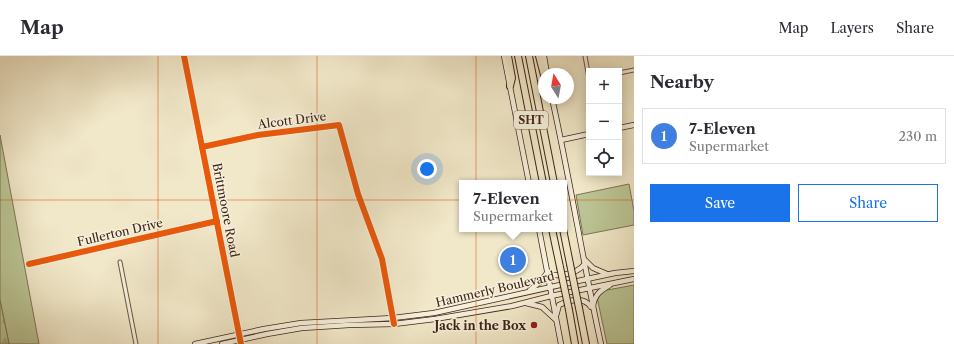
<!DOCTYPE html>
<html lang="en">
<head>
<meta charset="utf-8">
<style>
	:root { --surface:#fff; --page:#f2f2f3; --text:#2b2b33; --muted:#7c7c81; --line:#e1e1e2; --accent:#1a73e8 }
	body { margin:0; font-family:"Libre Caslon Text",serif; background:var(--page); color:var(--text) }
	.controls { position:absolute; right:12px; top:12px; display:grid; overflow:hidden; border-radius:0px; box-shadow:0 2px 10px #0003 }
	.controls button { width:36px; height:36px; display:grid; place-items:center; padding:0; border:0; border-bottom:1px solid var(--line); background:var(--surface); color:var(--text); font:20px sans-serif }
	.compass { position:absolute; left:538px; top:12px; width:36px; height:36px; border-radius:50%; background:var(--surface); box-shadow:0 2px 10px #0003; rotate:349deg }
	.you { position:absolute; left:427px; top:113px; width:14px; height:14px; margin:-10px; border:3px solid #fff; border-radius:50%; background:#1a73e8; box-shadow:0 0 0 6px #1a73e833 }
	.badge { display:grid; place-items:center; width:26px; height:26px; border-radius:50%; background:var(--accent); color:#fff; font-size:13px; font-weight:700 }
	.pin { position:absolute; translate:-50% -50%; border:2px solid #fff; box-shadow:0 1px 4px #0006 }
	.popup { position:absolute; left:459px; top:124px; width:108px; height:52px; box-sizing:border-box; display:grid; place-content:center; border-radius:0px; background:var(--surface); filter:drop-shadow(0 1px 3px #0005); font-size:13px; white-space:nowrap; color:var(--muted) }
	.popup b { font-size:15px; color:var(--text) }
	.popup::after { content:''; position:absolute; left:50%; top:100%; margin-left:-8px; border:8px solid transparent; border-top-color:var(--surface) }
	.list { margin:0; padding:0; list-style:none }
	h2 { display:flex; justify-content:space-between; align-items:center; height:52px; margin:0; padding:0 16px; font-size:17px }
	h2 small { font-size:13px; font-weight:400; color:var(--muted) }
	.list li { display:grid; grid-template-columns:26px 1fr auto; gap:12px; align-items:center; box-sizing:border-box; height:56px; margin:0 8px 8px; padding:0 8px; border:1px solid var(--line); border-radius:0px }
	.list b { display:block; font-size:15px; white-space:nowrap }
	.list p { margin:0; font-size:13px; white-space:nowrap; color:var(--muted) }
	.list em { font-size:13px; font-style:normal; color:var(--muted) }
	.actions { display:flex; gap:8px; padding:12px 16px }
	.actions a { flex:1; padding:9px 0; border:1px solid var(--accent); border-radius:0px; text-align:center; font-size:14px; color:var(--accent) }
	.actions .main { background:var(--accent); color:#fff }
	.icon { flex:none; width:22px; height:22px; fill:none; stroke:currentColor; stroke-width:2; stroke-linecap:round; stroke-linejoin:round }
	.map { position:relative; flex:none; width:634px; height:288px; overflow:hidden }
	header { display:flex; align-items:center; gap:24px; box-sizing:border-box; height:56px; padding:0 20px; background:var(--surface); border-bottom:1px solid var(--line) }
	header strong { font-size:19px }
	nav { display:flex; gap:22px; margin-inline-start:auto; font-size:14px }
	main { display:flex }
	aside { flex:1; background:var(--surface) }
	.map>svg:first-child { display:block }
	.green { fill:#bbc595; stroke:#7d7456 }
	.forest { fill:url(#forest-firs); stroke:#7d7456 }
	.lines { fill:none; stroke-linecap:round; stroke-linejoin:round }
	.street-casing { stroke:#6c5544; stroke-width:5 }
	.secondary-casing { stroke:#3f2417; stroke-width:6 }
	.highway-casing { stroke:#3f2417; stroke-width:8 }
	.street { stroke:#f6f0dc; stroke-width:3 }
	.secondary { stroke:#f6f0dc; stroke-width:4.5 }
	.highway { stroke:#f1e8c9; stroke-width:6 }
	.highway-bridge-casing { stroke:#3f2417; stroke-width:8; stroke-linecap:butt }
	.highway-bridge { stroke:#f1e8c9; stroke-width:6 }
	.cycleway-casing { stroke:#f6f0dc; stroke-width:8 }
	.cycleway { stroke:#e8590c; stroke-width:6 }
	.grid { fill:none; stroke:#e0560d; stroke-width:1; stroke-opacity:0.55 }
	.poi-dot { fill:#8f2418; stroke:#f6f0dc; stroke-width:1.5 }
	.labels { text-anchor:middle; dominant-baseline:central; stroke-width:3; stroke-linejoin:round; paint-order:stroke }
	.shield { fill:#f6f0dc; stroke:#766152; stroke-width:1 }
	.shield-label { font-size:11px; font-weight:bold; fill:#3f2417 }
	.street-label { font-size:12px; fill:#3f2417; stroke:#f6f0dc }
	.poi-label { font-size:12px; font-weight:bold; fill:#3f2417; stroke:#f6f0dc; text-anchor:end }
</style>
</head>
<body>
<header>
<strong>Map</strong>
<nav><a>Map</a><a>Layers</a><a>Share</a></nav>
</header>
<main>
<div class="map">
<svg width="634" height="288" viewBox="0 0 634 288">
	<defs>
		<pattern id="forest-firs" width="22" height="20" patternUnits="userSpaceOnUse"><rect width="22" height="20" fill="#bbc595"/><path d="M5 1l3.5 6h-7zM16 11l3.5 6h-7z" fill="#a2a980"/></pattern>
	</defs>
	<rect width="100%" height="100%" fill="#f1e8c9"/>
	<filter id="stains"><feTurbulence type="fractalNoise" baseFrequency=".005" numOctaves="4"/><feColorMatrix values="0 0 0 0 .2 0 0 0 0 .09 0 0 0 0 .02 0 0 0 .5 -.17"/></filter>
	<radialGradient id="worn" r=".72"><stop offset=".6" stop-color="#630" stop-opacity="0"/><stop offset="1" stop-color="#630" stop-opacity=".3"/></radialGradient>
	<g class="green">
		<polygon points="0,79 39,288 9,288 0,244"/>
		<polygon points="629,128 634,155 634,169 583,179 576,139"/>
		<polygon points="634,229 634,288 607,288 597,241 602,235"/>
	</g>
	<polygon class="forest" points="0,244 9,288 0,288"/>
	<g class="lines">
		<g class="street-casing">
			<g id="street">
				<polyline points="585,0 589,22"/>
				<polyline points="619,17 634,14"/>
				<polyline points="202,91 258,79 339,69 358,138 382,203 394,268"/>
				<polyline points="120,206 136,288"/>
				<polyline points="29,208 217,165"/>
			</g>
		</g>
		<g class="secondary-casing">
			<g id="secondary">
				<polyline points="184,0 241,288"/>
				<polyline points="504,0 529,127"/>
				<polyline points="544,0 547,18"/>
				<path d="M 552,42 C 570,124 583,206 601,288"/>
				<polyline points="619,72 634,69"/>
				<polyline points="561,84 589,78"/>
				<polyline points="539,173 561,288"/>
				<polyline points="584,203 593,212 607,218"/>
				<path d="M 547,217 C 556,222 576,218 584,209"/>
				<polyline points="530,234 540,226 547,217"/>
				<polyline points="526,247 542,251 555,263"/>
				<path d="M 593,250 C 595,238 600,235 610,229"/>
				<path d="M 556,260 L 559,249 C 569,244 584,240 591,251"/>
				<polyline points="195,288 264,273 301,267 393,262 434,257 587,223 615,217 634,215"/>
				<polyline points="222,288 267,278 302,272 349,269 394,268 435,263 512,250 551,240 634,223"/>
			</g>
		</g>
		<g class="highway-casing">
			<g id="highway">
				<polyline points="508,0 512,22 510,30"/>
				<polyline points="518,0 543,127"/>
				<polyline points="529,0 554,127"/>
				<polyline points="539,0 544,19"/>
				<polyline points="552,173 560,211"/>
				<polyline points="563,173 570,208"/>
				<polyline points="579,252 586,288"/>
				<polyline points="569,254 575,288"/>
			</g>
		</g>
		<use href="#street" class="street"/>
		<use href="#secondary" class="secondary"/>
		<use href="#highway" class="highway"/>
		<g class="highway-bridge-casing">
			<g id="highway-bridge">
				<polyline points="570,208 579,252"/>
				<polyline points="560,211 569,254"/>
			</g>
		</g>
		<use href="#highway-bridge" class="highway-bridge"/>
		<g class="cycleway-casing">
			<g id="cycleway">
				<polyline points="184,0 241,288"/>
				<polyline points="202,91 258,79 339,69 358,138 382,203 394,268"/>
				<polyline points="29,208 217,165"/>
			</g>
		</g>
		<use href="#cycleway" class="cycleway"/>
	</g>
	<path class="grid" d="M 158,0 L 158,288M 317,0 L 317,288M 476,0 L 476,288M 0,144 L 634,144"/>
	<circle class="poi-dot" cx="534" cy="269" r="4"/>
	<g class="labels">
		<rect class="shield" x="514" y="55" width="34" height="18" rx="3"/>
		<g class="shield-label">
			<text x="531" y="64">SHT</text>
		</g>
		<g class="street-label">
			<text transform="translate(292 64) rotate(-7)">Alcott Drive</text>
			<text transform="translate(226 154) rotate(79)">Brittmoore Road</text>
			<text transform="translate(120 176) rotate(-13)">Fullerton Drive</text>
			<text transform="translate(495 233) rotate(-13)">Hammerly Boulevard</text>
		</g>
		<g class="poi-label">
			<text x="526" y="269">Jack in the Box</text>
		</g>
	</g>
	<rect width="100%" height="100%" filter="url(#stains)"/>
	<rect width="100%" height="100%" fill="url(#worn)"/>
</svg>
<div class="controls">
<button>+</button>
<button>−</button>
<button><svg class="icon" aria-label="locate" viewBox="0 0 24 24"><circle cx="12" cy="12" r="6"/><path d="M12 2v4M12 18v4M2 12h4M18 12h4"/></svg></button>
</div>
<svg class="compass" viewBox="-18 -18 36 36"><path d="M0-13l5 13h-10z" fill="#e53935"/><path d="M0 13l5-13h-10z" fill="#7c7c81"/></svg>
<div class="you"></div>
<div class="pin badge" style="left:513px;top:204px;background:#3f7fe0">1</div>
<div class="popup"><b>7-Eleven</b>Supermarket</div>
</div>
<aside>
<h2>Nearby<small></small></h2>
<ul class="list">
<li><span class="badge" style="background:#3f7fe0">1</span><div><b>7-Eleven</b><p>Supermarket</p></div><em>230 m</em></li>
</ul>
<div class="actions"><a class="main">Save</a><a>Share</a></div>
</aside>
</main>
</body>
</html>
